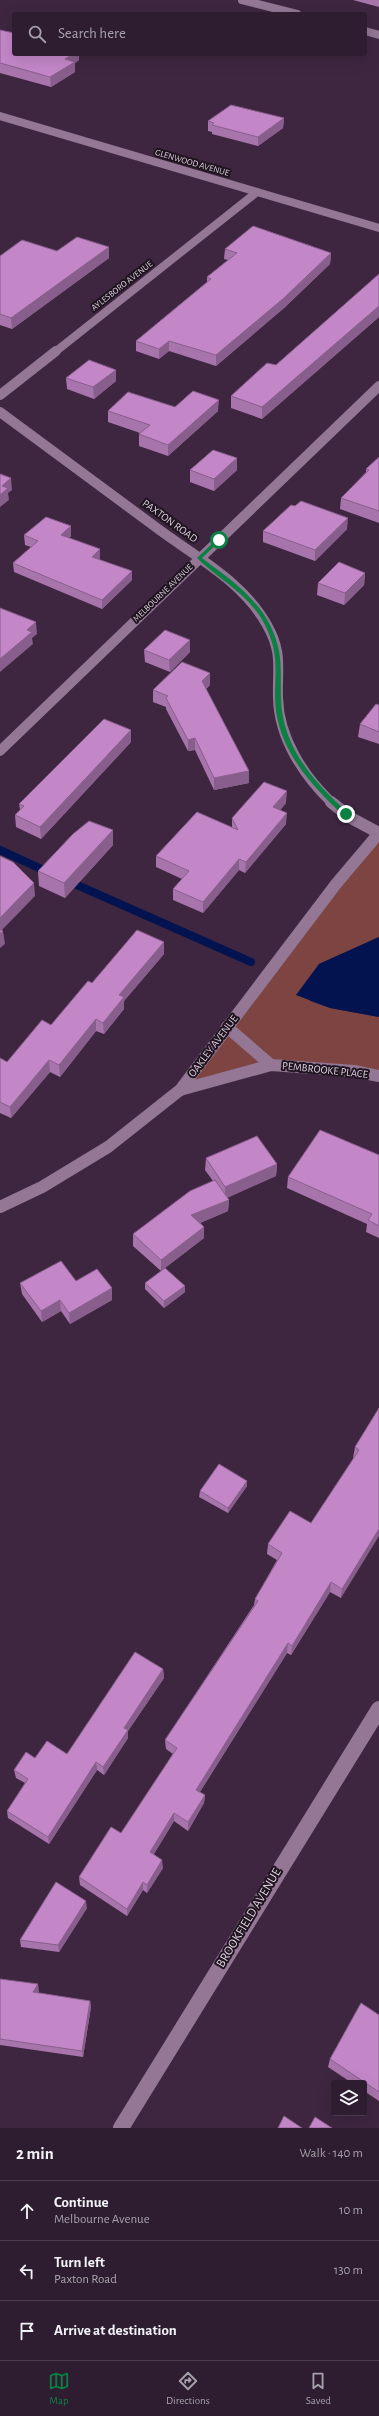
<!DOCTYPE html>
<html lang="en">
<head>
<meta charset="utf-8">
<style>
	:root { --surface:#2e1c30; --page:#3a293c; --text:#f1f3f6; --muted:#a7a1ab; --line:#493a4c; --accent:#0b8043 }
	body { margin:0; font-family:"Alegreya Sans",sans-serif; background:var(--page); color:var(--text) }
	.controls { position:absolute; right:12px; bottom:12px; display:grid; overflow:hidden; border-radius:4px; box-shadow:0 4px 16px #0002 }
	.controls button { width:36px; height:36px; display:grid; place-items:center; padding:0; border:0; border-bottom:1px solid var(--line); background:var(--surface); color:var(--text); font:20px sans-serif }
	.stop { position:absolute; width:12px; height:12px; margin:-9px; border:3px solid #0b8043; border-radius:50%; background:#fff }
	.stop.end { background:#0b8043; border-color:#fff; box-shadow:0 1px 4px #0008 }
	.list { margin:0; padding:0; list-style:none }
	h2 { display:flex; justify-content:space-between; align-items:center; height:52px; margin:0; padding:0 16px; font-size:17px }
	h2 small { font-size:13px; font-weight:400; color:var(--muted) }
	.list li { display:grid; grid-template-columns:26px 1fr auto; gap:12px; align-items:center; box-sizing:border-box; height:60px; padding:0 16px; border-top:1px solid var(--line) }
	.list b { display:block; font-size:15px; white-space:nowrap }
	.list p { margin:0; font-size:13px; white-space:nowrap; color:var(--muted) }
	.list em { font-size:13px; font-style:normal; color:var(--muted) }
	.icon { flex:none; width:22px; height:22px; fill:none; stroke:currentColor; stroke-width:2; stroke-linecap:round; stroke-linejoin:round }
	.map { position:relative; flex:none; width:379px; height:2128px; overflow:hidden }
	.search { position:absolute; background:var(--surface); box-shadow:0 4px 16px #0002; left:12px; right:12px; top:12px; height:44px; display:flex; align-items:center; gap:10px; box-sizing:border-box; padding:0 14px; border-radius:4px; color:var(--muted); font-size:15px }
	.sheet { height:232px; background:var(--surface) }
	nav { display:flex; justify-content:space-around; align-items:center; box-sizing:border-box; height:56px; border-top:1px solid var(--line); background:var(--surface); font-size:11px; color:var(--muted) }
	nav a { display:grid; justify-items:center; gap:2px }
	nav .on { color:var(--accent) }
	.map>svg:first-child { display:block }
	.green { fill:#7d4441 }
	.water { fill:#021350 }
	.lines { fill:none; stroke-linecap:round; stroke-linejoin:round }
	.stream { stroke:#021350; stroke-width:8 }
	.minor-far3 { stroke:#937795; stroke-width:8 }
	.minor-far2 { stroke:#937795; stroke-width:10 }
	.minor-far1 { stroke:#937795; stroke-width:12 }
	.minor { stroke:#937795; stroke-width:16 }
	.wall { fill:#a874ac }
	.shaded-wall { fill:#885e8c }
	.building { fill:#c387c8; stroke:#885e8c }
	.route { fill:#0b8043 }
	.labels { text-anchor:middle; dominant-baseline:central; stroke-width:4; stroke-linejoin:round; paint-order:stroke }
	.far-street-label { font-size:9px; fill:#decedf; stroke:#1f141f }
	.street-label { font-size:11px; fill:#decedf; stroke:#1f141f }
	.near-street-label { font-size:13px; fill:#decedf; stroke:#1f141f }
</style>
</head>
<body>
<div class="map">
<svg width="379" height="2128" viewBox="0 0 379 2128">
	<rect width="100%" height="100%" fill="#3e2640"/>
	<polygon class="green" points="379,833 379,937 319,964 310,1001 330,1008 379,1017 379,1076 271,1065 180,1090"/>
	<polygon class="water" points="379,937 379,1017 330,1008 296,995 319,964"/>
	<g class="lines">
		<g class="stream">
			<polyline points="0,850 50,873"/>
			<polyline points="68,881 251,962"/>
		</g>
		<g class="minor-far3">
			<polyline points="242,0 297,14"/>
			<polyline points="365,31 379,35"/>
			<polyline points="0,116 379,228"/>
			<polyline points="55,352 257,192"/>
		</g>
		<g class="minor-far2">
			<polyline points="0,395 56,351"/>
			<path d="M 0,412 C 54,452 107,491 161,531 C 198,558 244,583 267,625 C 283,653 277,668 278,698 C 279,739 304,776 332,803"/>
			<polyline points="0,751 379,386"/>
		</g>
		<g class="minor-far1">
			<polyline points="331,802 351,818 379,833"/>
			<polyline points="227,1027 271,1065"/>
			<polyline points="180,1090 271,1065 354,1071 379,1076"/>
			<polyline points="0,1207 42,1187 108,1147 180,1090 336,884 379,833"/>
		</g>
		<polyline class="minor" points="121,2128 379,1709"/>
	</g>
	<g class="wall">
		<polygon points="353,0 379,0 379,7"/>
		<polygon points="0,30 14,54 79,54 79,60 75,63 75,72 51,87 0,73"/>
		<polygon points="284,118 283,128 258,146 212,134 212,132 208,131 208,121"/>
		<polygon points="109,247 109,258 12,329 0,325 0,256 57,251"/>
		<polygon points="225,249 331,253 330,264 284,308 216,366 169,351 159,359 136,351 136,341 207,282 207,277 228,260 224,259"/>
		<polygon points="379,274 379,317 262,419 231,408 231,396 276,365"/>
		<polygon points="66,378 116,381 94,399 67,389"/>
		<polygon points="175,407 218,411 168,456 139,446 139,434 140,433 108,422 108,411"/>
		<polygon points="379,457 379,523 340,509 341,498 366,472 366,469"/>
		<polygon points="190,470 237,470 214,491 190,482"/>
		<polygon points="347,529 315,561 263,542 263,531"/>
		<polygon points="24,535 71,536 69,538 100,549 100,559 99,560 132,571 132,580 102,609 14,572 13,563 31,547 25,545"/>
		<polygon points="365,573 364,585 344,605 317,595 318,583"/>
		<polygon points="144,650 190,652 170,672 145,662"/>
		<polygon points="210,685 206,689 249,771 249,783 214,790 195,750 188,751 166,709 166,707 153,702 153,690"/>
		<polygon points="379,705 379,744 358,737 360,724"/>
		<polygon points="131,742 41,839 16,827 15,815 20,810 19,804"/>
		<polygon points="286,803 280,810 286,824 245,873 239,870 203,913 173,900 173,889 182,879 156,867 156,856 232,828 232,818"/>
		<polygon points="113,830 113,845 65,898 39,886 38,871"/>
		<polygon points="164,942 164,954 124,1001 124,1009 104,1034 96,1031 60,1077 50,1072 11,1118 0,1113 0,1058 7,1062 51,1025 92,983"/>
		<polygon points="379,1155 379,1238 366,1232 367,1224 287,1188 288,1177"/>
		<polygon points="206,1158 277,1164 276,1176 227,1197 229,1200 228,1211 200,1223 204,1227 204,1238 161,1271 133,1246 133,1234 213,1181 205,1170"/>
		<polygon points="76,1281 112,1288 112,1300 70,1324 61,1311 42,1322 22,1294 20,1283"/>
		<polygon points="145,1283 185,1286 185,1292 164,1308 145,1289"/>
		<polygon points="379,1408 341,1598 330,1592 291,1655 287,1653 200,1792 205,1795 204,1803 188,1831 174,1821 154,1854 163,1868 147,1893 143,1890 127,1916 80,1885 79,1877 121,1833 173,1754 166,1749 165,1740 254,1605 255,1599 277,1560 267,1554 268,1544 311,1523 354,1458 353,1458 355,1447"/>
		<polygon points="247,1481 247,1486 228,1513 199,1497 200,1491"/>
		<polygon points="163,1669 164,1678 128,1731 128,1738 104,1775 97,1770 49,1844 8,1818 7,1811 25,1783 16,1778 14,1770 35,1758 67,1754"/>
		<polygon points="87,1908 59,1952 21,1947 20,1940"/>
		<polygon points="0,1979 39,1991 38,1993 90,2001 91,2007 83,2057 0,2045"/>
		<polygon points="379,2015 379,2101 364,2091 364,2083 352,2083 328,2067 330,2059"/>
	</g>
	<g class="shaded-wall">
		<polygon points="73,54 79,54 79,60 75,63 75,72 51,87 50,77 65,59"/>
		<polygon points="284,118 283,128 258,146 258,137"/>
		<polygon points="109,247 109,258 12,329 11,318"/>
		<polygon points="331,253 330,264 284,308 216,366 216,355"/>
		<polygon points="379,306 379,317 262,419 262,407"/>
		<polygon points="169,341 169,351 159,359 159,349"/>
		<polygon points="116,370 116,381 94,399 93,387"/>
		<polygon points="219,400 218,411 168,456 168,445"/>
		<polygon points="237,458 237,470 214,491 214,479"/>
		<polygon points="11,478 12,490 8,493 9,500 0,507 0,495 2,486"/>
		<polygon points="348,518 347,529 315,561 315,550"/>
		<polygon points="71,526 71,536 61,544 61,535"/>
		<polygon points="100,549 100,559 92,566 92,557"/>
		<polygon points="132,571 132,580 102,609 102,600"/>
		<polygon points="365,573 364,585 344,605 345,593"/>
		<polygon points="36,622 37,634 32,638 33,644 0,672 0,659 27,630"/>
		<polygon points="190,640 190,652 170,672 169,660"/>
		<polygon points="210,673 210,685 202,693 202,681"/>
		<polygon points="131,730 131,742 41,839 40,827"/>
		<polygon points="195,738 195,750 188,751 188,740"/>
		<polygon points="249,771 249,783 214,790 214,778"/>
		<polygon points="287,791 286,803 273,819 273,807"/>
		<polygon points="287,813 286,824 245,873 246,862"/>
		<polygon points="113,830 113,845 65,898 64,883"/>
		<polygon points="239,859 239,870 203,913 203,902"/>
		<polygon points="34,883 35,896 0,932 0,918"/>
		<polygon points="3,931 5,944 0,948 0,934"/>
		<polygon points="164,942 164,954 124,1001 124,1009 104,1034 103,1023 119,995"/>
		<polygon points="96,1019 96,1031 60,1077 59,1065"/>
		<polygon points="49,1060 50,1072 11,1118 10,1107"/>
		<polygon points="277,1164 276,1176 225,1199 225,1187"/>
		<polygon points="229,1200 228,1211 191,1227 191,1215"/>
		<polygon points="204,1227 204,1238 161,1271 161,1260"/>
		<polygon points="185,1286 185,1292 164,1308 164,1301"/>
		<polygon points="112,1288 112,1300 70,1324 69,1313"/>
		<polygon points="60,1300 61,1311 42,1322 41,1311"/>
		<polygon points="247,1481 247,1486 228,1513 228,1508"/>
		<polygon points="379,1529 379,1536 341,1598 342,1589"/>
		<polygon points="331,1582 330,1592 291,1655 292,1646"/>
		<polygon points="288,1643 287,1653 196,1798 196,1790"/>
		<polygon points="163,1669 164,1678 128,1731 128,1738 104,1775 103,1767 124,1728"/>
		<polygon points="96,1762 97,1770 49,1844 48,1837"/>
		<polygon points="205,1795 204,1803 188,1831 188,1822"/>
		<polygon points="174,1813 174,1821 150,1860 150,1852"/>
		<polygon points="162,1860 163,1868 147,1893 147,1885"/>
		<polygon points="143,1882 143,1890 127,1916 127,1909"/>
		<polygon points="86,1901 87,1908 59,1952 58,1945"/>
		<polygon points="38,1984 39,1991 35,1999 33,1992"/>
		<polygon points="90,2001 91,2007 83,2057 82,2051"/>
	</g>
	<g class="building">
		<polygon points="0,30 14,33 14,54 73,54 65,59 75,62 50,77 0,63"/>
		<polygon points="231,105 284,118 258,137 212,125 214,123 208,121"/>
		<polygon points="253,226 331,253 284,298 216,355 169,341 159,349 136,341 211,279 207,277 237,253 225,249"/>
		<polygon points="77,237 109,247 11,318 0,314 0,256 22,240 57,251"/>
		<polygon points="379,274 379,306 262,407 231,396 267,363 276,365"/>
		<polygon points="89,360 116,370 93,387 66,378"/>
		<polygon points="193,391 219,400 168,445 139,434 150,425 108,411 128,392 175,407"/>
		<polygon points="213,450 237,458 214,479 190,470"/>
		<polygon points="379,457 379,511 341,498 369,470 366,469"/>
		<polygon points="0,474 11,478 2,486 8,488 0,495"/>
		<polygon points="301,501 348,518 315,550 263,531 291,505 295,506"/>
		<polygon points="46,517 71,526 61,535 100,549 92,557 132,571 102,600 13,563 38,541 24,535"/>
		<polygon points="339,562 365,573 345,593 318,583"/>
		<polygon points="0,608 36,622 27,630 32,632 0,659"/>
		<polygon points="165,630 190,640 169,660 144,650"/>
		<polygon points="182,662 210,673 202,681 249,771 214,778 195,738 188,740 166,698 168,696 153,690"/>
		<polygon points="376,704 379,705 379,732 360,724"/>
		<polygon points="104,719 131,730 40,827 15,815 24,806 19,804"/>
		<polygon points="264,782 287,791 273,807 287,813 246,862 239,859 203,902 173,889 189,871 156,856 197,812 238,830 232,818"/>
		<polygon points="89,821 113,830 64,883 38,871 73,834"/>
		<polygon points="0,856 13,862 34,883 0,918"/>
		<polygon points="0,929 3,931 0,934"/>
		<polygon points="137,930 164,942 119,995 124,997 103,1023 96,1019 59,1065 49,1060 10,1107 0,1102 0,1058 7,1062 42,1020 51,1025 88,981 92,983"/>
		<polygon points="320,1130 379,1155 379,1226 368,1220 372,1214 288,1177"/>
		<polygon points="257,1136 277,1164 225,1187 206,1158"/>
		<polygon points="215,1180 229,1200 191,1215 204,1227 161,1260 133,1234 190,1191"/>
		<polygon points="61,1261 76,1281 97,1269 112,1288 69,1313 60,1300 41,1311 20,1283"/>
		<polygon points="165,1268 185,1286 164,1301 145,1283"/>
		<polygon points="379,1408 379,1529 342,1589 331,1582 292,1646 288,1643 196,1790 205,1795 188,1822 174,1813 150,1852 162,1860 147,1885 143,1882 127,1909 79,1877 111,1827 121,1833 177,1748 165,1740 258,1601 255,1599 282,1553 268,1544 290,1511 311,1523 359,1450 355,1447"/>
		<polygon points="219,1464 247,1481 228,1508 200,1491"/>
		<polygon points="135,1652 163,1669 124,1728 128,1730 103,1767 96,1762 48,1837 7,1811 28,1779 14,1770 26,1752 35,1758 47,1741 67,1754"/>
		<polygon points="56,1882 86,1901 58,1945 20,1940"/>
		<polygon points="0,1979 38,1984 33,1992 90,2001 82,2051 0,2039"/>
		<polygon points="361,2003 379,2015 379,2092 330,2059"/>
		<polygon points="284,2116 302,2128 278,2128"/>
		<polygon points="315,2117 332,2128 309,2128"/>
	</g>
	<path class="route" d="M 217,539 L 221,540 L 202,558 C 227,577 257,597 271,627 C 284,655 280,669 281,698 C 282,747 314,782 348,813 L 348,816 L 344,816 C 310,784 276,748 275,698 C 275,669 279,655 266,627 C 251,595 220,581 197,558 Z"/>
	<g class="labels">
		<g class="far-street-label">
			<text transform="translate(192 163) rotate(16)">GLENWOOD AVENUE</text>
			<text transform="translate(122 286) rotate(-38)">AYLESBORO AVENUE</text>
			<text transform="translate(163 593) rotate(-44)">MELBOURNE AVENUE</text>
		</g>
		<g class="street-label">
			<text transform="translate(170 521) rotate(36)">PAXTON ROAD</text>
			<text transform="translate(213 1046) rotate(-53)">OAKLEY AVENUE</text>
			<text transform="translate(325 1070) rotate(6)">PEMBROOKE PLACE</text>
		</g>
		<g class="near-street-label">
			<text transform="translate(249 1918) rotate(-59)">BROOKFIELD AVENUE</text>
		</g>
	</g>
</svg>
<div class="controls">
<button><svg class="icon" aria-label="layers" viewBox="0 0 24 24"><path d="M12 4l9 5-9 5-9-5zM3 14l9 5 9-5"/></svg></button>
</div>
<div class="stop" style="left:219px;top:540px"></div>
<div class="stop end" style="left:346px;top:814px"></div>
<div class="search"><svg class="icon" aria-label="search" viewBox="0 0 24 24"><circle cx="10" cy="10" r="6"/><path d="M15 15l6 6"/></svg>Search here</div>
</div>
<section class="sheet">
<h2>2 min<small>Walk · 140 m</small></h2>
<ul class="list">
<li><svg class="icon" aria-label="ahead" viewBox="0 0 24 24"><path d="M12 20V5M6 11l6-6 6 6"/></svg><div><b>Continue</b><p>Melbourne Avenue</p></div><em>10 m</em></li>
<li><svg class="icon" aria-label="left" viewBox="0 0 24 24"><path d="M17 20v-9H6M10 6l-5 5 5 5"/></svg><div><b>Turn left</b><p>Paxton Road</p></div><em>130 m</em></li>
<li><svg class="icon" aria-label="arrive" viewBox="0 0 24 24"><path d="M6 21V4h12l-3 4 3 4H6"/></svg><div><b>Arrive at destination</b></div></li>
</ul>
</section>
<nav>
<a class="on"><svg class="icon" aria-label="map" viewBox="0 0 24 24"><path d="M3 6l6-2 6 2 6-2v14l-6 2-6-2-6 2zM9 4v14M15 6v14"/></svg>Map</a>
<a><svg class="icon" aria-label="directions" viewBox="0 0 24 24"><path d="M12 3l9 9-9 9-9-9zM9 14v-3h6M13 9l2 2-2 2"/></svg>Directions</a>
<a><svg class="icon" aria-label="saved" viewBox="0 0 24 24"><path d="M7 4h10v16l-5-4-5 4z"/></svg>Saved</a>
</nav>
</body>
</html>
